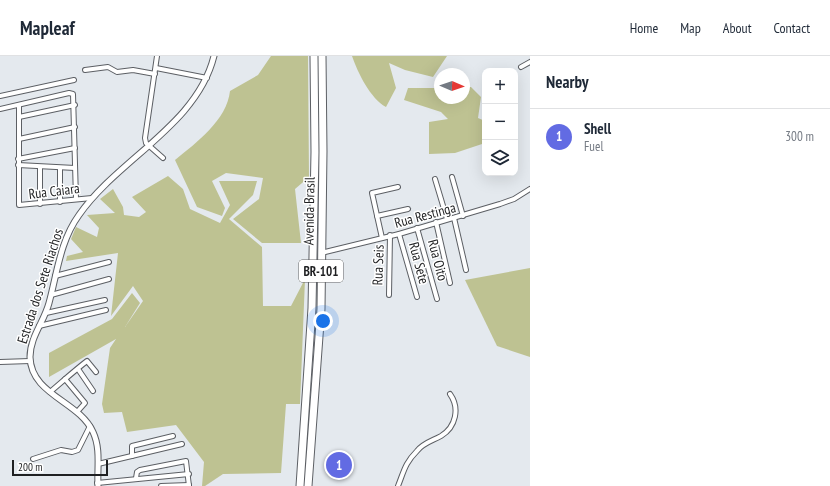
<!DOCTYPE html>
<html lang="en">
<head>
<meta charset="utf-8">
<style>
	:root { --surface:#fff; --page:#f2f2f3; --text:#1f2937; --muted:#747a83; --line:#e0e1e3; --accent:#626be3 }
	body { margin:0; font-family:"PT Sans Narrow",sans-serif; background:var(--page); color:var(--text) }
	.controls { position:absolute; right:12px; top:12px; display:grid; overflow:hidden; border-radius:8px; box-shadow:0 4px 16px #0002 }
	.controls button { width:36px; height:36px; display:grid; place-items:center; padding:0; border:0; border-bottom:1px solid var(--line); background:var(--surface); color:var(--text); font:20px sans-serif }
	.compass { position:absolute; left:434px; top:12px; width:36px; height:36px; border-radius:50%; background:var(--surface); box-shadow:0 4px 16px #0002; rotate:92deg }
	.scale { position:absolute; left:12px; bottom:10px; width:96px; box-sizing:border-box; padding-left:4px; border:2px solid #1f2022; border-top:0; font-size:11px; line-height:14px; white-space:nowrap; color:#1f2022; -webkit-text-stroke:3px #fff; paint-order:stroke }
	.you { position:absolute; left:323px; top:265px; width:14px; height:14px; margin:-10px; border:3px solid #fff; border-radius:50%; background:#1a73e8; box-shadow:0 0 0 6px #1a73e833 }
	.badge { display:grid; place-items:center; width:26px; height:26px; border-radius:50%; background:var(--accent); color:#fff; font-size:13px; font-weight:700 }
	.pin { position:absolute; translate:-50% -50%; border:2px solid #fff; box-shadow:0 1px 4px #0006 }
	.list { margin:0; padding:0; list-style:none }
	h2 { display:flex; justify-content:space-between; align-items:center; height:52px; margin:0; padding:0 16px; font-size:17px }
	h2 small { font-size:13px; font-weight:400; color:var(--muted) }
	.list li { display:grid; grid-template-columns:26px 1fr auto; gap:12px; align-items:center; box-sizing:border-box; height:56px; padding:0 16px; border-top:1px solid var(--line) }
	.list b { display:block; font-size:15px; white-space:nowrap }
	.list p { margin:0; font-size:13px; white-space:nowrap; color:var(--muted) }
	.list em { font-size:13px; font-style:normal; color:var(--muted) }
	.icon { flex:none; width:22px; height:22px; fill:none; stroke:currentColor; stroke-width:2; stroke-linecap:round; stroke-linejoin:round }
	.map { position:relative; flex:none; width:530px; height:430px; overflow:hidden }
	header { display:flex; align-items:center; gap:24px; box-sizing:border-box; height:56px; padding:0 20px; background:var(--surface); border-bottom:1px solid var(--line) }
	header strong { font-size:19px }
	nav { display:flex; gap:22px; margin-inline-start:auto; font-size:14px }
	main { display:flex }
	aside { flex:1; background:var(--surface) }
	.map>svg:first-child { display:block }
	.green { fill:#bec292 }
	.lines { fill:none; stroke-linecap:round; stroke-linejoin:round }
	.minor-casing { stroke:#5c5f64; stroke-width:6 }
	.tertiary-casing { stroke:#5c5f64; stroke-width:7 }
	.motorway-casing { stroke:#5c5f64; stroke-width:9 }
	.minor { stroke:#fff; stroke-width:4 }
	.tertiary { stroke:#fff; stroke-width:5 }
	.motorway { stroke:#fff; stroke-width:7 }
	.labels { text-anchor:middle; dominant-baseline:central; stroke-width:3; stroke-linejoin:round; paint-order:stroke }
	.shield { fill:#fff; stroke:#626364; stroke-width:1 }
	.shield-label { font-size:13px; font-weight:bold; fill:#1f2022 }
	.street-label { font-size:14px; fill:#1f2022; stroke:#fff }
</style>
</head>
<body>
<header>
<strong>Mapleaf</strong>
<nav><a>Home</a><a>Map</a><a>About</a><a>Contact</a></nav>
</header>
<main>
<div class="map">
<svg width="530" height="430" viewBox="0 0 530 430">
	<rect width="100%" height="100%" fill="#e4e9ee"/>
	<g class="green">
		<path d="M 271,0 L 308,0 L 309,121 L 295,133 L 301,187 L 262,187 L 233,163 L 259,143 L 263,122 L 226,117 L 212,125 L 225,152 L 222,160 L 197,151 L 175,104 C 196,87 227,64 230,35 L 258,19 Z"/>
		<path d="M 352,0 L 447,0 L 433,21 L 405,14 L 389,7 L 396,32 L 386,51 C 370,42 358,17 352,0 Z"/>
		<polygon points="464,31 471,31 481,41 478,62 485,65 485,87 455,97 429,98 429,66 448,63 441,56 404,44 408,32 440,32 440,42 464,42"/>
		<polygon points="168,120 183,133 190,153 220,167 230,149 219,125 257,125 253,139 229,163 262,191 263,250 291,250 305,223 300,348 286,348 281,417 223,418 205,430 202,430 204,406 176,369 127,376 122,356 104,357 102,348 110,292 116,283 49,321 49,297 112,263 132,237 140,247 125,271 143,245 133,230 111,260 118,197 66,205 67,200 83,196 71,183 76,171 97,181 99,172 87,159 115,157 100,143 113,133 123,151 124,159 139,161 146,156 132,141"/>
		<polygon points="530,212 530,301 497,290 465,224"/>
	</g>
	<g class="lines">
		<g class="minor-casing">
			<g id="minor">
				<polyline points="157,0 145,82 146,87 163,102"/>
				<polyline points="521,11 530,6"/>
				<polyline points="156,12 207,22"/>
				<polyline points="85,14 108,11 117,16 133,14 155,18"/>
				<polyline points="0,40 74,24"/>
				<polyline points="19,50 19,149 92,142"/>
				<polyline points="0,53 69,37 73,38 76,143"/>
				<polyline points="19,61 75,49"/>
				<polyline points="19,83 75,71"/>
				<polyline points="18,103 75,92"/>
				<polyline points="18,109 75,112"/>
				<polyline points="452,121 463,160"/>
				<polyline points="435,123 447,163"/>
				<polyline points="60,146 60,112"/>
				<polyline points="40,148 40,111"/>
				<polyline points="377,160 408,153"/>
				<polyline points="454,162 466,214"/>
				<polyline points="436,166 450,227"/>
				<polyline points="417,172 437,243"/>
				<polyline points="399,178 417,241"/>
				<polyline points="382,182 372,137 398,131"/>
				<polyline points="321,197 399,178 500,148 514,143 530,133"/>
				<polyline points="55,220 109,206"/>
				<polyline points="51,239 109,223"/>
				<polyline points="389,239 390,179"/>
				<polyline points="46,257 105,244"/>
				<polyline points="39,270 106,254"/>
				<polyline points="0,306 30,305"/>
				<polyline points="78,313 93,335"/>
				<polyline points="65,323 85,347 77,356"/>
				<path d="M 50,336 C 63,325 74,315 87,305 L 96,316"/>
				<polyline points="132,400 132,390 173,380"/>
				<polyline points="33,403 61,394 72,396 78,394 90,370"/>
				<polyline points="98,408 182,388"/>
				<polyline points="136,422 137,416 140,414 186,405 189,430"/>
				<polyline points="97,427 189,418"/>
				<polyline points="161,430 189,429"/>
				<path d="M 398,430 C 404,415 405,407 417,395 C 423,387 432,385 441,380 C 456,371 460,352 450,338"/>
			</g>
		</g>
		<g class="tertiary-casing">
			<path id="tertiary" d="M 98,430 C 97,412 101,393 93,376 C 79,345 31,339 30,301 C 30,281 44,266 49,247 C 57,218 60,185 79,159 C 118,103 197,69 214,0"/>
		</g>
		<g class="motorway-casing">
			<g id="motorway">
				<polyline points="300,430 312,252 315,96 314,0"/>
				<polyline points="308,430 321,253 323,95 322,0"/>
			</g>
		</g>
		<use href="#minor" class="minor"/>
		<use href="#tertiary" class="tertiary"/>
		<use href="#motorway" class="motorway"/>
	</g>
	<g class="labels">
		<rect class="shield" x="299" y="204" width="44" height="22" rx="3"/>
		<g class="shield-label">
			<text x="321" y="215">BR-101</text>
		</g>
		<g class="street-label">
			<text transform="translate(54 135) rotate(-7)">Rua Caiara</text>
			<text transform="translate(309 155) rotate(-89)">Avenida Brasil</text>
			<text transform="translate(425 159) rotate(-15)">Rua Restinga</text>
			<text transform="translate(438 204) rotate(75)">Rua Oito</text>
			<text transform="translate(419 207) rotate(75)">Rua Sete</text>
			<text transform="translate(378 209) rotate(-88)">Rua Seis</text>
			<text transform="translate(40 230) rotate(-72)">Estrada dos Sete Riachos</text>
		</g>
	</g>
</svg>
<div class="controls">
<button>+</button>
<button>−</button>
<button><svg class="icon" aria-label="layers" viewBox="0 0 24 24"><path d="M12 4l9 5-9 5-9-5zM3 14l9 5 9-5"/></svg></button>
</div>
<svg class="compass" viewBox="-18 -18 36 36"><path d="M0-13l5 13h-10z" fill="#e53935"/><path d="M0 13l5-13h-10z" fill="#747a83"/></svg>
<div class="scale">200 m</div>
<div class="you"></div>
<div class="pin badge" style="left:339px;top:409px">1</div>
</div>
<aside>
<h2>Nearby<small></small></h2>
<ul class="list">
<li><span class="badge">1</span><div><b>Shell</b><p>Fuel</p></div><em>300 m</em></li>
</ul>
</aside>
</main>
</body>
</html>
